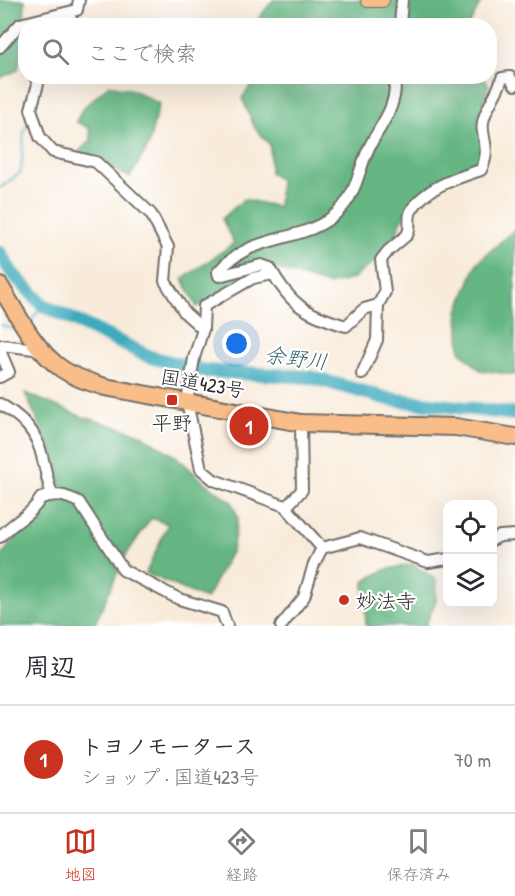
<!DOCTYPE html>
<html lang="ja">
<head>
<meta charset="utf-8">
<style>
	:root { --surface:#fff; --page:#f7f7f7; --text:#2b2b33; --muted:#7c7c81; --line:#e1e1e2; --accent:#c8321e }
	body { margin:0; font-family:"Patrick Hand","Klee One",sans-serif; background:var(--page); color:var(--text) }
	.controls { position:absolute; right:18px; bottom:18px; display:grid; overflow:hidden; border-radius:12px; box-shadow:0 6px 24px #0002 }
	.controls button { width:54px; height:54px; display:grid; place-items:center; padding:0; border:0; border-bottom:2px solid var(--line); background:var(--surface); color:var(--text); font:30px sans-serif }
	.you { position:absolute; left:237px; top:344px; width:21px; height:21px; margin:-15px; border:4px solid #fff; border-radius:50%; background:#1a73e8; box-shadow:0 0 0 9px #1a73e833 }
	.badge { display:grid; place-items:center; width:39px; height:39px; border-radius:50%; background:var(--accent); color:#fff; font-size:20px; font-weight:700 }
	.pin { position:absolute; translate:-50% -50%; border:3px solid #fff; box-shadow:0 2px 6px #0006 }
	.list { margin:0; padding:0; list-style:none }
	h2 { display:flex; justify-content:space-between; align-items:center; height:78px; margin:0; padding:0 24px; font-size:26px }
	h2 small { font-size:20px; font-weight:400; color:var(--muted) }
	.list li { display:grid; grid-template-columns:39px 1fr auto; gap:18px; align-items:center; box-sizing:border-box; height:108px; padding:0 24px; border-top:2px solid var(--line) }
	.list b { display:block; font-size:22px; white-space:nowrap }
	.list p { margin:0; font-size:20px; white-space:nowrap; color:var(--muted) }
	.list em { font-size:20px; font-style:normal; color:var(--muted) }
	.icon { flex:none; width:33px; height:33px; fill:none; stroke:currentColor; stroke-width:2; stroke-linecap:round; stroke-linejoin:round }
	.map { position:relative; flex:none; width:515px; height:626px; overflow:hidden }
	.search { position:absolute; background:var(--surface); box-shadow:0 6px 24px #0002; left:18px; right:18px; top:18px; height:66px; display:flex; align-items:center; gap:15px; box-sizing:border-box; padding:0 21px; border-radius:24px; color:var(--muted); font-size:22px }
	.sheet { height:186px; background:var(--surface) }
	nav { display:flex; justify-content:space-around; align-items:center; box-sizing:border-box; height:84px; border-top:2px solid var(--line); background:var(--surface); font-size:16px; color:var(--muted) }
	nav a { display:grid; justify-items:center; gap:3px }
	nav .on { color:var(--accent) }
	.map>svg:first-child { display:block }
	.forest { fill:#65b682; stroke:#487056; stroke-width:1.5 }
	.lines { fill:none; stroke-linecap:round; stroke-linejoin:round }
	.stream { stroke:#3eaabd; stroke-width:2 }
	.river { stroke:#3eaabd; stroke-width:14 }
	.minor-casing { stroke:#736e68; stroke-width:14 }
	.major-casing { stroke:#736e68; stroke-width:16 }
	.highway-casing { stroke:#736e68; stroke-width:20 }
	.minor { stroke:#fff; stroke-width:10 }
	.major { stroke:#f8bd88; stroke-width:14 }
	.highway { stroke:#f8bd88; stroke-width:16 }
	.poi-dot { fill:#c8321e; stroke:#fff; stroke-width:2 }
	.labels { text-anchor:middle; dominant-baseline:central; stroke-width:4.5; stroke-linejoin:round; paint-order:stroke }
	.street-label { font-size:20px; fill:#2b2b2b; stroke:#fff }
	.poi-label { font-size:20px; fill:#2b2b2b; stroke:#fff }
	.water-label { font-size:21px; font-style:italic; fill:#34646d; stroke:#fff }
</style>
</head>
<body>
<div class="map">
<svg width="515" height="626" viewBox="0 0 515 626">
	<rect width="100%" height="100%" fill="#fff"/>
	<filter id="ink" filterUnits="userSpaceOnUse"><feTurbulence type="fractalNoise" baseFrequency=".0167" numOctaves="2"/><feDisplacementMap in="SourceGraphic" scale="12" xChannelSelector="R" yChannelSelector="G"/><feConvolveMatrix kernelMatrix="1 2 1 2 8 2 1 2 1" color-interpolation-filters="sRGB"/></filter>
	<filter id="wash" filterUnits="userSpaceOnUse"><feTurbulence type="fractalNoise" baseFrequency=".008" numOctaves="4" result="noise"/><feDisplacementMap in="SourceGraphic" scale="24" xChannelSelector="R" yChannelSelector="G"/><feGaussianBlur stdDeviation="1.35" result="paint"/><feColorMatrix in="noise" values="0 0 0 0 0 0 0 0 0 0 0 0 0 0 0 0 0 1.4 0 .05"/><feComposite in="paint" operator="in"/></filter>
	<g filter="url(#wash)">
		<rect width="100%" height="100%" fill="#f8ebda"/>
		<g class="forest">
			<polygon points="0,0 25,0 24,25 62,21 55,25 26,26 25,44 22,46 18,70 0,78"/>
			<polygon points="273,0 482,0 469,25 253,26"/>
			<polygon points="482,76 489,85 484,97 481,159 441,179 406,211 389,250 352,279 328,285 267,266 197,307 183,279 234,243 222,219 244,199 278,207 280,179 270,173 270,145 255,128 242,98 253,83 251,77"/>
			<polygon points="109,85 133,90 159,104 148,147 130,177 76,154 91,140 89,128 76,122 83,108"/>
			<polygon points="515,229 515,375 480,370 460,351 458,311 477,263"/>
			<polygon points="25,393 80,416 138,433 177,457 203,481 232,502 238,518 232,550 206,599 146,573 168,524 151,518 124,558 94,626 0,626 0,557 44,502 51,450"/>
			<polygon points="412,564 437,580 436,601 425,626 366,626 364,582 384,570"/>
		</g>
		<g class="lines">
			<g class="stream">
				<polyline points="53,26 67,18"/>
				<polyline points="0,188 21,172 24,132 29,119"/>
				<polyline points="30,322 43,305"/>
				<polyline points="0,325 17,330"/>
			</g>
			<polyline class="river" points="0,253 12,273 43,305 150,357 206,371 310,377 389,399 515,414"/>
		</g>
	</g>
	<g filter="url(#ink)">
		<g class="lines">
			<g class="minor-casing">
				<g id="minor">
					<polyline points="65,26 72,21 68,13"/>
					<polyline points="400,26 402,0"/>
					<polyline points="0,47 20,24 77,10 79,0"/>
					<polyline points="35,76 38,84 31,109 40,137 53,152 96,162 151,214 168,247 165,281 185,313 203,329"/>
					<polyline points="273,274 253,278 204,306 203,329 194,358 187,402 201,469 214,480 285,506 322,548"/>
					<path d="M 378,305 L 364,309 L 346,326 C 306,314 291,306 270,268 L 261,265 L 219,276 L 218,272 C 254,230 303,246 339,211 C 359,191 359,163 373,140 C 384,121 399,101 394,76"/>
					<path d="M 362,374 L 377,340 L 378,305 L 385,292 L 381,260 L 388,251 L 407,235 C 412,227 407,219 411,211 C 425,187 457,178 481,170 C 493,146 478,135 484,118 C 488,104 498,93 502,78 L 510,77 L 515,85"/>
					<polyline points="0,377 9,372 1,353 2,345 42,350"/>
					<path d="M 0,404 C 45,431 38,449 52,495"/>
					<polyline points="286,507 302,490 301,423"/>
					<path d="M 0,537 C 16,519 29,518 41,498 C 57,493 64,495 79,502 L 123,570 L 179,599 L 222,612 L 227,626"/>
					<polyline points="492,540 500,536 515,535"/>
					<polyline points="281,626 304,597 314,564 322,548 360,538 428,562 448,559"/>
				</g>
			</g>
			<g class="major-casing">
				<polyline id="major" points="368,0 382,0"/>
			</g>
			<g class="highway-casing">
				<path id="highway" d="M 0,286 C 17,313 35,351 62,369 C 75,378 90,382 105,387 L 301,423 L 456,427 L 515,437"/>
			</g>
			<use href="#minor" class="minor"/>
			<use href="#major" class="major"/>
			<use href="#highway" class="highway"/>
		</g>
	</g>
	<g class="poi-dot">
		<rect x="166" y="394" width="12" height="12" rx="3"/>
		<circle cx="344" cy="600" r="6"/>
	</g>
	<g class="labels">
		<g class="street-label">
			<text transform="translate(203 383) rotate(10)">国道423号</text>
		</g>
		<g class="poi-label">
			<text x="172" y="422">平野</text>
			<text x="356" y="600" text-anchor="start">妙法寺</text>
		</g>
		<g class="water-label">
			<text transform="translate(296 358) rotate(7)">余野川</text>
		</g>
	</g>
</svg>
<div class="controls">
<button><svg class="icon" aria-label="locate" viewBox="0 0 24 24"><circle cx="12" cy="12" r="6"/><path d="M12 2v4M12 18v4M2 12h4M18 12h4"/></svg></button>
<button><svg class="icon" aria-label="layers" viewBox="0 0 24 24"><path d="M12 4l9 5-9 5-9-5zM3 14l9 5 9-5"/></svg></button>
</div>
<div class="you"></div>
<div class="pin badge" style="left:249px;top:426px">1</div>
<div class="search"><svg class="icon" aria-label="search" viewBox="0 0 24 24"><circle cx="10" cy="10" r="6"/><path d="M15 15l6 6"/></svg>ここで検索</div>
</div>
<section class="sheet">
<h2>周辺<small></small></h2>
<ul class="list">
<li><span class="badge">1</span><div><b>トヨノモータース</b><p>ショップ · 国道423号</p></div><em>70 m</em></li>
</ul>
</section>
<nav>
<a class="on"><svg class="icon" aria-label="map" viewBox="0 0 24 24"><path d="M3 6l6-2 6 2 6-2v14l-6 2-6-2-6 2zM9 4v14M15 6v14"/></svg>地図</a>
<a><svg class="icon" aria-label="directions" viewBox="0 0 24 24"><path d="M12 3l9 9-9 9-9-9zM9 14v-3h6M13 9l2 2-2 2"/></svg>経路</a>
<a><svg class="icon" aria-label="saved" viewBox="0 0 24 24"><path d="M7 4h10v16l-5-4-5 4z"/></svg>保存済み</a>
</nav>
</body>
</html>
